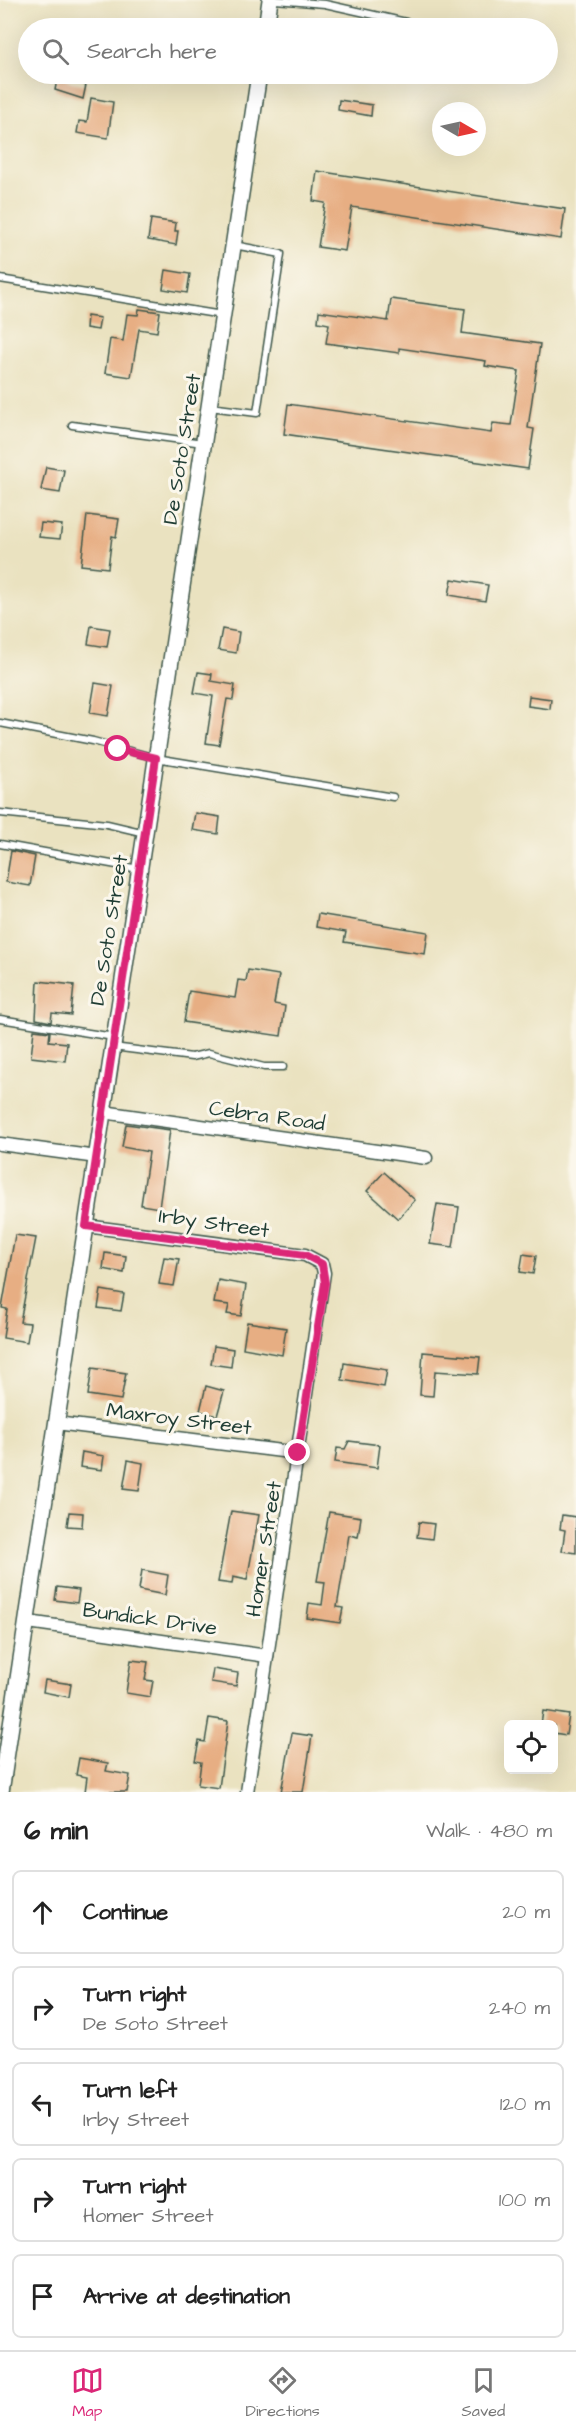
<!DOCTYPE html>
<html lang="en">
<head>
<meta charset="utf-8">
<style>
	:root { --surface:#fff; --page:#f2f2f2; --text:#222; --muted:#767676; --line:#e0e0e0; --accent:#db2777 }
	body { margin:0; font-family:"Architects Daughter",sans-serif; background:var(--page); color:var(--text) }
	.controls { position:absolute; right:18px; bottom:18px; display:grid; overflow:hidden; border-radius:9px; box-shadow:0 6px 24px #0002 }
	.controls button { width:54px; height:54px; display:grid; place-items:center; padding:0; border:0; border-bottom:2px solid var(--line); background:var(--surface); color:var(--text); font:30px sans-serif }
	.compass { position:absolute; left:432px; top:102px; width:54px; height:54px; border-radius:50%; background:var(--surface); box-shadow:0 6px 24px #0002; rotate:99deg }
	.stop { position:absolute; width:18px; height:18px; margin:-14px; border:4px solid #db2777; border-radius:50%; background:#fff }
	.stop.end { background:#db2777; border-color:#fff; box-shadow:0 2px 6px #0008 }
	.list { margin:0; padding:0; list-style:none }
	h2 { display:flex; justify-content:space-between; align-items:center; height:78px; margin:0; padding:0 24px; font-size:26px }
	h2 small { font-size:20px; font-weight:400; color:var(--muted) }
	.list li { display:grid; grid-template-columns:39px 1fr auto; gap:18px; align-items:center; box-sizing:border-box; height:84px; margin:0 12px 12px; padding:0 12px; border:2px solid var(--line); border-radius:9px }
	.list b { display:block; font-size:22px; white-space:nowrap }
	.list p { margin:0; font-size:20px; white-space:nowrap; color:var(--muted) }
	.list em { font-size:20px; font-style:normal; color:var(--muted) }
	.icon { flex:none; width:33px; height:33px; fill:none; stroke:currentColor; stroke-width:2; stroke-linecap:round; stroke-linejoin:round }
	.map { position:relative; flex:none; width:576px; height:1792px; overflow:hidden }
	.search { position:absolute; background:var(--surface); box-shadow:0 6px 24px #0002; left:18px; right:18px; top:18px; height:66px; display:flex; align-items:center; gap:15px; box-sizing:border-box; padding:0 21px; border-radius:33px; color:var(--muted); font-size:22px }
	.sheet { height:558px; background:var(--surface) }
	nav { display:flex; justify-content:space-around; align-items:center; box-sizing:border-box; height:84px; border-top:2px solid var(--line); background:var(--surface); font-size:16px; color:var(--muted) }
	nav a { display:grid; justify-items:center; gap:3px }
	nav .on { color:var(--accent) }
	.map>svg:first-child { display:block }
	.building { fill:#e7ae83 }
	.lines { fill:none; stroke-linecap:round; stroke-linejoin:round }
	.service-casing { stroke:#3d5649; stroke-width:9 }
	.minor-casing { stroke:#3d5649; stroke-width:15 }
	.tertiary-casing { stroke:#3d5649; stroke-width:18 }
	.service { stroke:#fff; stroke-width:6 }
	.minor { stroke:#fff; stroke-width:12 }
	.tertiary { stroke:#fff; stroke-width:15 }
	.route { stroke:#db2777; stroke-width:8 }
	.labels { text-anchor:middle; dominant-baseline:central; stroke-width:6; stroke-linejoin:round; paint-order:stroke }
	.street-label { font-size:21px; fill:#1f3d34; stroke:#fbf7ec }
</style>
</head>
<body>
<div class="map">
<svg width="576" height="1792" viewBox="0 0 576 1792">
	<rect width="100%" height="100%" fill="#fbf7ec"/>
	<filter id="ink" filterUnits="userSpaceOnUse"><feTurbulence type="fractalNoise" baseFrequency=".0167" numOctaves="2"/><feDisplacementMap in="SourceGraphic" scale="12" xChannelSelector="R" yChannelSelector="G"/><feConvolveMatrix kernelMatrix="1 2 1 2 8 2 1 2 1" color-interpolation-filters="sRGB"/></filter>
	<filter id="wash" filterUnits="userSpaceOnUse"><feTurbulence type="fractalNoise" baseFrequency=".008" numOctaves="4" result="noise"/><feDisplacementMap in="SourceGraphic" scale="24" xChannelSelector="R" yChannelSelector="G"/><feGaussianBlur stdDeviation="1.35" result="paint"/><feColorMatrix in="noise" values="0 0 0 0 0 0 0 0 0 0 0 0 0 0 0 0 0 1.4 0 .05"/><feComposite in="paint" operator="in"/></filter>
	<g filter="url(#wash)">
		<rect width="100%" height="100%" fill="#eae2c0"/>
		<g id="blocks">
			<g class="building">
				<polygon points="58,75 67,77 66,81 86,85 83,99 55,90"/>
				<polygon points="91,98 113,102 108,138 77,133 79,121 87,122"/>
				<polygon points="339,100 372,105 371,116 338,110"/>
				<polygon points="317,171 565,209 561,239 352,207 345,251 318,247 325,203 313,201"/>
				<polygon points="151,219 176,223 175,231 178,231 176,245 148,240"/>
				<polygon points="166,270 190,274 187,293 163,289"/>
				<polygon points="391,299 465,309 462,333 540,344 528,428 534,429 528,469 284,434 288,404 491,433 493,423 511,425 519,371 485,366 486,361 399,348 399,353 326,343 329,324 318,322 319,311 388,321"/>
				<polygon points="139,309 160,312 157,332 139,329 131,377 105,373 110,339 123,341 127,314 138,315"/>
				<polygon points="87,316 100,318 98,330 86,328"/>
				<polygon points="46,467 64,470 60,493 41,490"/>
				<polygon points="87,515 119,519 116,537 112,536 108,568 81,565"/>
				<polygon points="41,523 62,525 60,539 39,537"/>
				<polygon points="452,579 488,585 485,601 449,595"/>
				<polygon points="91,626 110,629 107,647 88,644"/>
				<polygon points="222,629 239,632 236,653 218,650"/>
				<polygon points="198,672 212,674 211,681 235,685 233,700 227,699 219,745 206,743 213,696 194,693"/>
				<polygon points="95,683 113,686 108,716 90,713"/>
				<polygon points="529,696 551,699 550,709 528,706"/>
				<polygon points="195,813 220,817 218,834 192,830"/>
				<polygon points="11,851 35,856 30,886 6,882"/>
				<polygon points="318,914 428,932 425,954 344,942 346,932 316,927"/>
				<polygon points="248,970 279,975 274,1004 285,1006 281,1036 184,1022 189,991 235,998 238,980 246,981"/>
				<polygon points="38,981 74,985 71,1015 52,1013 51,1022 36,1019"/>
				<polygon points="34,1030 50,1032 49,1041 67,1043 65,1061 31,1057"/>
				<polygon points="126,1124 170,1130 159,1208 141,1205 149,1152 122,1147"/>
				<polygon points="384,1172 415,1200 398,1219 367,1191"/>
				<polygon points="437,1204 459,1207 453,1247 430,1244"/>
				<polygon points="15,1235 36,1238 20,1322 30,1323 27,1342 3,1338 7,1309 2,1308"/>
				<polygon points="105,1253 126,1256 124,1273 103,1269"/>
				<polygon points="523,1254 536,1256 533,1274 520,1272"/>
				<polygon points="164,1257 179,1259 174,1286 159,1284"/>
				<polygon points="218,1280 246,1285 241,1316 227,1314 229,1305 214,1303"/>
				<polygon points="101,1290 124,1294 121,1311 98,1308"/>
				<polygon points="247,1322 286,1328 282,1355 243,1348"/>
				<polygon points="214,1346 233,1349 231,1367 211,1364"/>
				<polygon points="423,1352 480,1357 478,1374 435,1371 433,1396 420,1395"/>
				<polygon points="344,1363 387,1370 384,1387 342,1380"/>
				<polygon points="92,1368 126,1373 121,1400 88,1395"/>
				<polygon points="206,1386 224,1391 217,1416 200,1411"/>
				<polygon points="349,1441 380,1445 377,1468 335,1462 337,1448 345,1449"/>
				<polygon points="82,1452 104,1456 102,1470 80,1467"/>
				<polygon points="128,1460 143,1463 139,1491 123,1489"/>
				<polygon points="231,1511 259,1515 247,1580 233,1577 232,1584 218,1582"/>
				<polygon points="69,1512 83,1513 82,1527 67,1526"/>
				<polygon points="329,1512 361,1517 358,1537 349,1535 337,1607 343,1608 340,1623 307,1618 309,1603 322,1605 325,1582 317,1581"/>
				<polygon points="562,1515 576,1517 576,1553 562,1551 565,1530 560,1529"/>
				<polygon points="419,1522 434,1524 432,1539 417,1537"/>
				<polygon points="142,1570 168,1575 165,1595 139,1590"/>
				<polygon points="57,1587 79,1590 77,1603 55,1600"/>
				<polygon points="131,1660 148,1662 145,1680 153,1681 150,1697 126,1693"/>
				<polygon points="213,1669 238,1673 236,1686 211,1682"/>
				<polygon points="45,1680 71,1684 69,1697 43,1692"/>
				<polygon points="543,1711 569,1715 566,1735 554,1733 554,1725 541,1725"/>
				<polygon points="209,1718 228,1721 219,1788 198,1785 201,1762 195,1761 199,1741 205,1742"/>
				<polygon points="292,1733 312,1736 303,1792 281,1792"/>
				<polygon points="79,1758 108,1763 106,1771 130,1775 127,1792 85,1792 87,1777 76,1775"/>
			</g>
		</g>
	</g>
	<g filter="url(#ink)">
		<use href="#blocks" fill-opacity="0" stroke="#3d5649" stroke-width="1.5"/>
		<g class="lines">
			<g class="service-casing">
				<g id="service">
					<polyline points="275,0 325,4 406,22 412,28"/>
					<polyline points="0,279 222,315"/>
					<polyline points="210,407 257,413 281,254 234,245"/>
					<polyline points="72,425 203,443"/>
					<polyline points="0,723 93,741 156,758 393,797"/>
					<polyline points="0,813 107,824 145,833"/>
					<polyline points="0,844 139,869"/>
					<polyline points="0,1019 114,1037"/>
					<polyline points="113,1047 192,1057 209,1053 264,1067 283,1067"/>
				</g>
			</g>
			<g class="minor-casing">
				<g id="minor">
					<polyline points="103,1112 426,1158"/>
					<polyline points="0,1144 97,1157"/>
					<polyline points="86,1226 305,1255 322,1264 324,1273 247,1792"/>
					<polyline points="56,1423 298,1453"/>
					<polyline points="28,1622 267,1656"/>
				</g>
			</g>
			<g class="tertiary-casing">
				<g id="tertiary">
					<polyline points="266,28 270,0"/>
					<polyline points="1,1792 259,74"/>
				</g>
			</g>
			<use href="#service" class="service"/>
			<use href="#minor" class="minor"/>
			<use href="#tertiary" class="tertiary"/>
		</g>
	</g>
	<g class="lines" filter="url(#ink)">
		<polyline class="route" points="118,749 156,758 86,1226 305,1255 322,1264 325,1283 298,1453"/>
	</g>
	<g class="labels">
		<g class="street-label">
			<text transform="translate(182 449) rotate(-81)">De Soto Street</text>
			<text transform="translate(109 930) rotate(-81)">De Soto Street</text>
			<text transform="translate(267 1116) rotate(8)">Cebra Road</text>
			<text transform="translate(214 1223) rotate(8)">Irby Street</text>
			<text transform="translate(179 1419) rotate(7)">Maxroy Street</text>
			<text transform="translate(264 1549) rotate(-81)">Homer Street</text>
			<text transform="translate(150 1619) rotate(8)">Bundick Drive</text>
		</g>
	</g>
</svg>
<div class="controls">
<button><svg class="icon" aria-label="locate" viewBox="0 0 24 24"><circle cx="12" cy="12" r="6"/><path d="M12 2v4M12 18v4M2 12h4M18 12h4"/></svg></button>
</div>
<svg class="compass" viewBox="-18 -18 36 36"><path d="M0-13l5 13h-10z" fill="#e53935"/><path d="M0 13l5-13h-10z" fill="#767676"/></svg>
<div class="stop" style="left:118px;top:749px"></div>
<div class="stop end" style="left:298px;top:1453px"></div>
<div class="search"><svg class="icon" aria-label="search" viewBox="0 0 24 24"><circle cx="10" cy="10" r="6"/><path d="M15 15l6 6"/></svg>Search here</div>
</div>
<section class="sheet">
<h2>6 min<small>Walk · 480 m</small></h2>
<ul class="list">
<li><svg class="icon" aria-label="ahead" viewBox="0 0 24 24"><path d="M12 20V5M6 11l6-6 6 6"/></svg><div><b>Continue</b></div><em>20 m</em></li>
<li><svg class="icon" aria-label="right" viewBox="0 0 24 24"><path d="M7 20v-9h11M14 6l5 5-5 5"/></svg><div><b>Turn right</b><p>De Soto Street</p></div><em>240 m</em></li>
<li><svg class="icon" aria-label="left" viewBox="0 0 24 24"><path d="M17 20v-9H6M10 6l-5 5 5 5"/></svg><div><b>Turn left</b><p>Irby Street</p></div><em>120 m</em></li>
<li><svg class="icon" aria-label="right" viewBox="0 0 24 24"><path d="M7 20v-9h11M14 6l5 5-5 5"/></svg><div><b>Turn right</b><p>Homer Street</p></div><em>100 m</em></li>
<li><svg class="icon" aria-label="arrive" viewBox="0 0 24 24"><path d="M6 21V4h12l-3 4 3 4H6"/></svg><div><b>Arrive at destination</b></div></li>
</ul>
</section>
<nav>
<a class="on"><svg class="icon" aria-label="map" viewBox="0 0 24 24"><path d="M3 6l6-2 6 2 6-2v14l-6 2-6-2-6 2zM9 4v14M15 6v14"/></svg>Map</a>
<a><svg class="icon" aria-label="directions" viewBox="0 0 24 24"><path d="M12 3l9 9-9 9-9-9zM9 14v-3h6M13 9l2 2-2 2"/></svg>Directions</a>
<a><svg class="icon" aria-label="saved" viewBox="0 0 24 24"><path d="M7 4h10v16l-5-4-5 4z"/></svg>Saved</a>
</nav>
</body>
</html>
